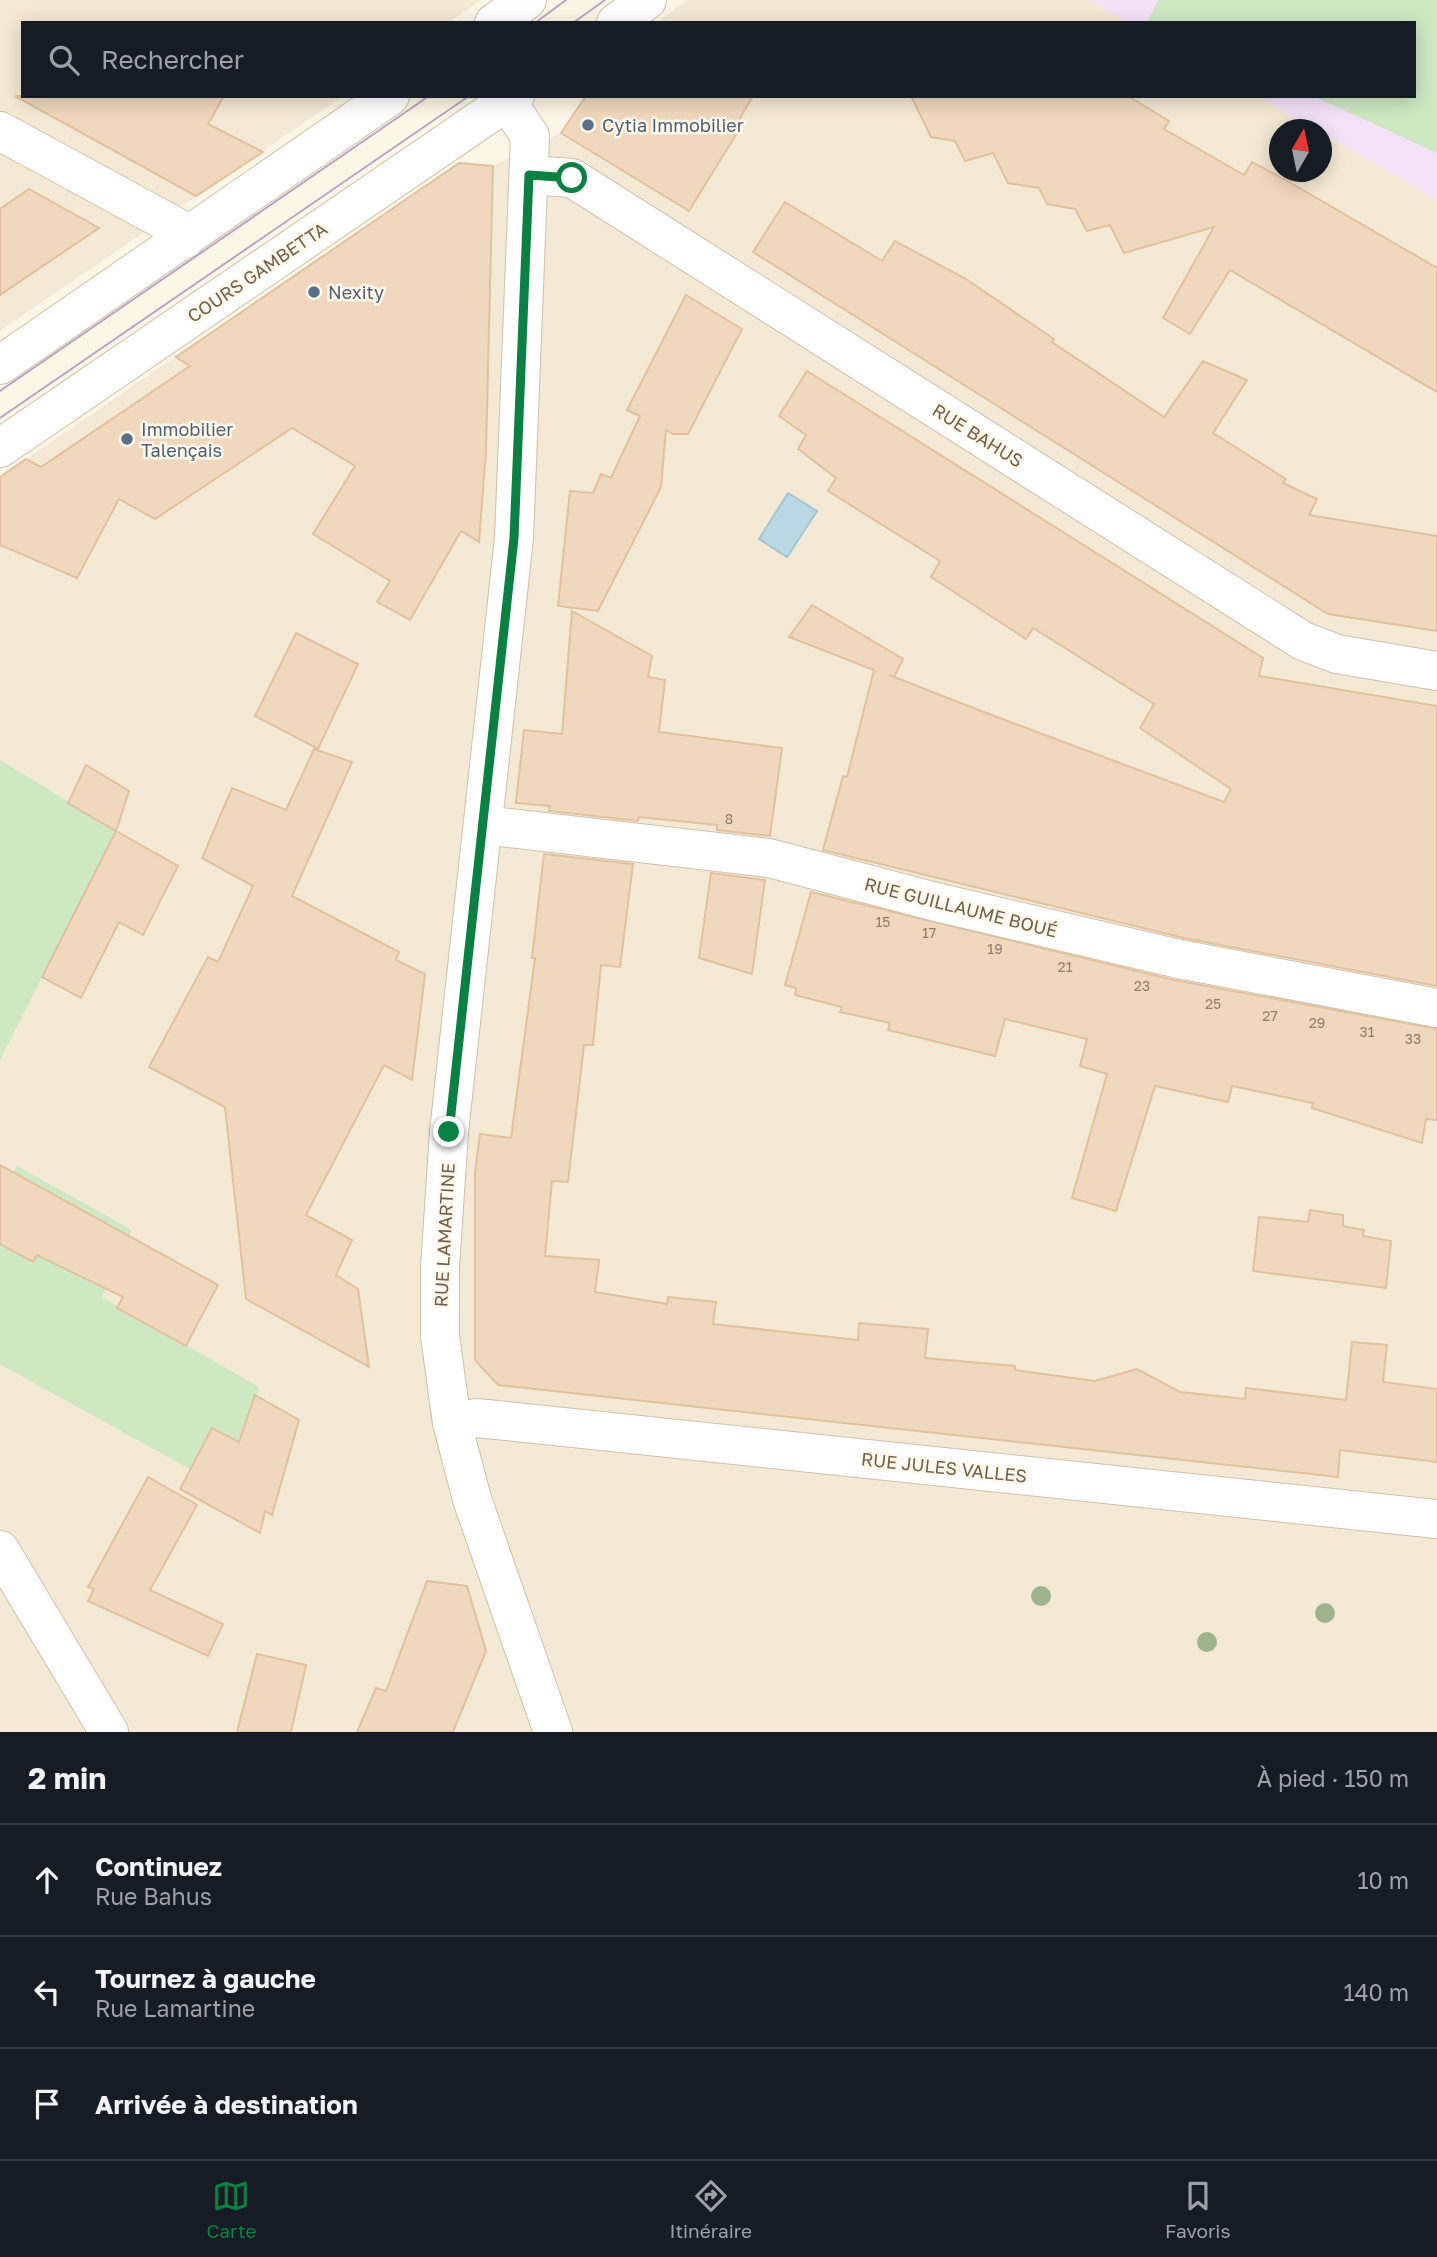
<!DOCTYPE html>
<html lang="fr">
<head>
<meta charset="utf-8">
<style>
	:root { --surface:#171b24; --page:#20242c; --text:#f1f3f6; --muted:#9ea1a6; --line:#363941; --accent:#0b8043 }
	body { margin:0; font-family:"Golos Text",sans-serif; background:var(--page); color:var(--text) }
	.compass { position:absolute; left:1269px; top:119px; width:63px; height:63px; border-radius:50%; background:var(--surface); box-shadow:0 4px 18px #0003; rotate:9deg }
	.stop { position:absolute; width:21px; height:21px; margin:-16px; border:5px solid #0b8043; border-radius:50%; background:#fff }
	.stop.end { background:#0b8043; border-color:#fff; box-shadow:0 2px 7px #0008 }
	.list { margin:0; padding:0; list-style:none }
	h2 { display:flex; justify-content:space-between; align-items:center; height:91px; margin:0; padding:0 28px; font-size:30px }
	h2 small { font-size:23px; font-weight:400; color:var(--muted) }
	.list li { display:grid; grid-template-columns:46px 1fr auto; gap:21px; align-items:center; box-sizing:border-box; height:112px; padding:0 28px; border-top:2px solid var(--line) }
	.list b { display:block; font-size:26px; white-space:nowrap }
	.list p { margin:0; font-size:23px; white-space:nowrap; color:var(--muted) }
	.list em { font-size:23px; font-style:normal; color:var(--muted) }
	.icon { flex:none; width:38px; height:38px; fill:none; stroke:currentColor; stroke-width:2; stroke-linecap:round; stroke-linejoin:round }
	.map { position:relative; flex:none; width:1437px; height:1732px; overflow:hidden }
	.search { position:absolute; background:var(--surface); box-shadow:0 4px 18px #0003; left:21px; right:21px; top:21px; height:77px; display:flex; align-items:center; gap:18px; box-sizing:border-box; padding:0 24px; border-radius:0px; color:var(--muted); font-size:26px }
	.sheet { height:427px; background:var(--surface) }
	nav { display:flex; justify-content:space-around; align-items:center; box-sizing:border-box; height:98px; border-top:2px solid var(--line); background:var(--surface); font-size:19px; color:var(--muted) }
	nav a { display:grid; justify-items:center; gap:4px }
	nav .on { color:var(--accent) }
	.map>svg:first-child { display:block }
	.residential { fill:#f3e9d4 }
	.education { fill:#f3e2f8 }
	.green { fill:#cee8c4 }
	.water { fill:#bad8e4; stroke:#a1c6d6; stroke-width:2 }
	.building { fill:#f0d8be; stroke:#e2c19f; stroke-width:2 }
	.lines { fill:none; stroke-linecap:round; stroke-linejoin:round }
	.street-casing { stroke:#cfc1af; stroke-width:40 }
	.secondary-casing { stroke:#cfc0a9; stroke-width:40 }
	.street { stroke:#fff; stroke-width:38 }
	.secondary { stroke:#fff; stroke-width:38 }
	.tram { stroke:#baa4c5; stroke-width:2 }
	.tree { fill:#9db48e }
	.route { stroke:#0b8043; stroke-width:9 }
	.service-dot { fill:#5c6f8a; stroke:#fef9eb; stroke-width:2.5 }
	.labels { text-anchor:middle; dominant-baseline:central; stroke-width:5; stroke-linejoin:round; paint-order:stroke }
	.number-label { font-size:14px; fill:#927d68 }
	.service-label { font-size:18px; fill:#4e5e75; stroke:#fef9eb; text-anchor:start }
	.street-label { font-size:18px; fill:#735f4b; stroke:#fef9eb }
</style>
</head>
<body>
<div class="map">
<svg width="1437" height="1732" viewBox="0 0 1437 1732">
	<rect width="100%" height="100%" fill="#fbf6e5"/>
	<g class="residential">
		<polygon points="0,0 481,0 448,23 23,23 23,96 343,96 0,331"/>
		<polygon points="688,0 1089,0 1129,23 656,23"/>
		<polygon points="586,96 1257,96 1315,129 1280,130 1280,172 1322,172 1322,133 1437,200 1437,1732 0,1732 0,477 459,163 493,166 561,133"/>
	</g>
	<polygon class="education" points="1089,0 1437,0 1437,200 1322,133 1322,130 1315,129 1257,96 1414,96 1414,23 1129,23"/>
	<g class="green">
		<polygon points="1158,0 1437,0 1437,153 1313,96 1414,96 1414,23 1151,23 1148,21"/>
		<polygon points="0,760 116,831 0,1060"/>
		<polygon points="17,1166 132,1230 102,1297 259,1387 224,1488 0,1364 0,1200"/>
	</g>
	<polygon class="water" points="788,493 817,511 787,557 759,539"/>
	<g class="building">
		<polygon points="15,96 224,96 208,124 263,152 196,196"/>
		<polygon points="586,96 753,96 733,130 737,133 689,211 561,133"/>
		<polygon points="911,96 1128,96 1169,121 1164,129 1244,175 1252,162 1284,179 1437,268 1437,392 1230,270 1190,334 1163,318 1214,227 1124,253 1110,225 1087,231 1075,209 1047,204 1039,188 1008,183 993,153 965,161 955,141 931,137"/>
		<polygon points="459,163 493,166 486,450 479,542 461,531 410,620 377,602 390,581 313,534 355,466 292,428 155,519 119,499 77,578 0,545 0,477 26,459 41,467 190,366 176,357"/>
		<polygon points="29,189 99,228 0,295 0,209"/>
		<polygon points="785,202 882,261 895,241 966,279 1054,339 1052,342 1164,417 1203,361 1247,380 1213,433 1286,479 1283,483 1317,499 1309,515 1437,536 1437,631 1328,614 753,252"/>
		<polygon points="686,295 742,329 688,434 673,434 666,430 661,487 598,611 558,606 570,491 593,493 601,474 611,478 640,416 627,410"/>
		<polygon points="807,371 1263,658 1259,676 1437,706 1437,986 1184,938 823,850 843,776 847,777 874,670 789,637 812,605 903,659 894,677 889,675 981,711 1224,802 1231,789 1140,728 1154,704 1033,628 1026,639 931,577 940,561 828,491 836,478 798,449 806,435 779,416"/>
		<polygon points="572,611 652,656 648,677 665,680 659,732 782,748 770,836 717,830 717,825 639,817 638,821 549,811 550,806 516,803 524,730 562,734"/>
		<polygon points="296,633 358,664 318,749 255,716"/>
		<polygon points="314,749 352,762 292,896 399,952 396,960 425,974 412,1080 384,1065 306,1215 352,1240 336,1275 358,1289 369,1367 246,1299 225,1107 149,1067 208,957 218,962 253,886 202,858 232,788 286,810"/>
		<polygon points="86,765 129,791 116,831 68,803"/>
		<polygon points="116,831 178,866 143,935 119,922 81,998 42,977"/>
		<polygon points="544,854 633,864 620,967 601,965 593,1045 584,1045 568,1182 552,1181 545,1256 599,1260 595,1292 667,1304 668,1297 716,1302 713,1324 858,1340 859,1323 928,1329 925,1358 1015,1366 1015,1370 1095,1381 1137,1369 1180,1392 1245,1399 1246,1388 1346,1400 1352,1342 1387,1345 1383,1382 1437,1389 1437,1462 1340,1450 1338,1477 498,1385 475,1360 475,1173 480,1134 511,1138 535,958 532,958"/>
		<polygon points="711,873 765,880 752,974 699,958"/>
		<polygon points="811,892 1174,980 1437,1029 1437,1120 1426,1119 1422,1143 1312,1108 1313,1103 1232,1086 1228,1102 1155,1086 1116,1211 1072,1198 1107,1074 1080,1066 1087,1039 1005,1019 995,1056 888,1030 890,1023 840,1012 842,1007 795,995 796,988 785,985"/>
		<polygon points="0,1165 218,1285 186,1346 117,1308 123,1297 37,1255 33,1262 0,1244"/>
		<polygon points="1310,1210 1343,1215 1343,1226 1364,1230 1363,1236 1391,1241 1386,1288 1253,1271 1259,1217 1308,1222"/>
		<polygon points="255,1395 299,1420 272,1515 265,1511 260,1533 180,1489 212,1428 239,1442"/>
		<polygon points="148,1477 197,1505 150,1590 223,1624 208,1656 88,1601 94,1589 88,1587"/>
		<polygon points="427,1581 467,1586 486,1651 453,1732 357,1732 376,1688 386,1691"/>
		<polygon points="257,1654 306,1665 291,1732 237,1732"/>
	</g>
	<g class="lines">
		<g class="street-casing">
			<g id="street">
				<polyline points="529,175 572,178 1303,641 1337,654 1437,671"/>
				<polyline points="483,825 769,858 936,902 1179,959 1437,1008"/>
				<polyline points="452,1423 476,1418 497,1420 1437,1519"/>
				<polyline points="0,1550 109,1732"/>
			</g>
		</g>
		<g class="secondary-casing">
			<g id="secondary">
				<polyline points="494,23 527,0"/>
				<polyline points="616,23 647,0"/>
				<polyline points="507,102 530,136 514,538 449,1132 440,1267 440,1336 452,1423 472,1499 553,1732"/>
				<polyline points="0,131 178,228 185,239"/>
				<polyline points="0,365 390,96"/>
				<polyline points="0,448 515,96"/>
			</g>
		</g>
		<use href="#street" class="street"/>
		<use href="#secondary" class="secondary"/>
		<g class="tram">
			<polyline points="535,23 566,0"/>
			<polyline points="573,23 605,0"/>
			<polyline points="0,391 429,96"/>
			<polyline points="0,418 469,96"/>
		</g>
	</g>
	<g class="tree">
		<circle cx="1041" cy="1596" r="10"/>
		<circle cx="1325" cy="1613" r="10"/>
		<circle cx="1207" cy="1642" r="10"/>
	</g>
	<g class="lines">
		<polyline class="route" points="449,1132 514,538 529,175 572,178"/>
	</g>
	<g class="service-dot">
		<circle cx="588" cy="125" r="7"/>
		<circle cx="314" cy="292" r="7"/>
		<circle cx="127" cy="439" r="7"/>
	</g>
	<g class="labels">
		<g class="number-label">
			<text x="729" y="818">8</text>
			<text x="883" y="921">15</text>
			<text x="929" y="932">17</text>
			<text x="995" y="948">19</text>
			<text x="1065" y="966">21</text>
			<text x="1142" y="985">23</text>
			<text x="1213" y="1003">25</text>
			<text x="1270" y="1015">27</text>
			<text x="1317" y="1022">29</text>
			<text x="1367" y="1031">31</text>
			<text x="1413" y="1038">33</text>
		</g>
		<g class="service-label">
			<text x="602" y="125">Cytia Immobilier</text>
			<text x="328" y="292">Nexity</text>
			<text x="141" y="429">Immobilier<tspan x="141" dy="21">Talençais</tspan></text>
		</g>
		<g class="street-label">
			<text transform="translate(257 272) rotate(-34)">COURS GAMBETTA</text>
			<text transform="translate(978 435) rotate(32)">RUE BAHUS</text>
			<text transform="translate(961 907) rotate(14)">RUE GUILLAUME BOUÉ</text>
			<text transform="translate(444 1235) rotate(-87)">RUE LAMARTINE</text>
			<text transform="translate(944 1467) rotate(6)">RUE JULES VALLES</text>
		</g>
	</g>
</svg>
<svg class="compass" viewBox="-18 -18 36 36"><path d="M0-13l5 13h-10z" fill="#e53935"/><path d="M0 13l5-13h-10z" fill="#9ea1a6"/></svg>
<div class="stop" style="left:572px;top:178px"></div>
<div class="stop end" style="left:449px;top:1132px"></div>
<div class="search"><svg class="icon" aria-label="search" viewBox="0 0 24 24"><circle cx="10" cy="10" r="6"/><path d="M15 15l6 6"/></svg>Rechercher</div>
</div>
<section class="sheet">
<h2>2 min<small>À pied · 150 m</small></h2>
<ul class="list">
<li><svg class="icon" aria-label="ahead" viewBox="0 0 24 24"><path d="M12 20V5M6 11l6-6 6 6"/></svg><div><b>Continuez</b><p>Rue Bahus</p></div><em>10 m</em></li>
<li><svg class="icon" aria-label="left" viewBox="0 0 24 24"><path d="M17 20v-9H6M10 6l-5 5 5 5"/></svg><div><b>Tournez à gauche</b><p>Rue Lamartine</p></div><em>140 m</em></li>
<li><svg class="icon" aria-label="arrive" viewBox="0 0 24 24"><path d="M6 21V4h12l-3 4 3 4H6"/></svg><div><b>Arrivée à destination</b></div></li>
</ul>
</section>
<nav>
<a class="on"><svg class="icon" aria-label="map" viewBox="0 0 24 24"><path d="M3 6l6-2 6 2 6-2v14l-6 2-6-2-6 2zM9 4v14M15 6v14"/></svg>Carte</a>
<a><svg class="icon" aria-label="directions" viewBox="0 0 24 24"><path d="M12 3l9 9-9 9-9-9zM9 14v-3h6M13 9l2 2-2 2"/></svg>Itinéraire</a>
<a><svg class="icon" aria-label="saved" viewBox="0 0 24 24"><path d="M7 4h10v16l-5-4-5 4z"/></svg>Favoris</a>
</nav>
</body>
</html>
